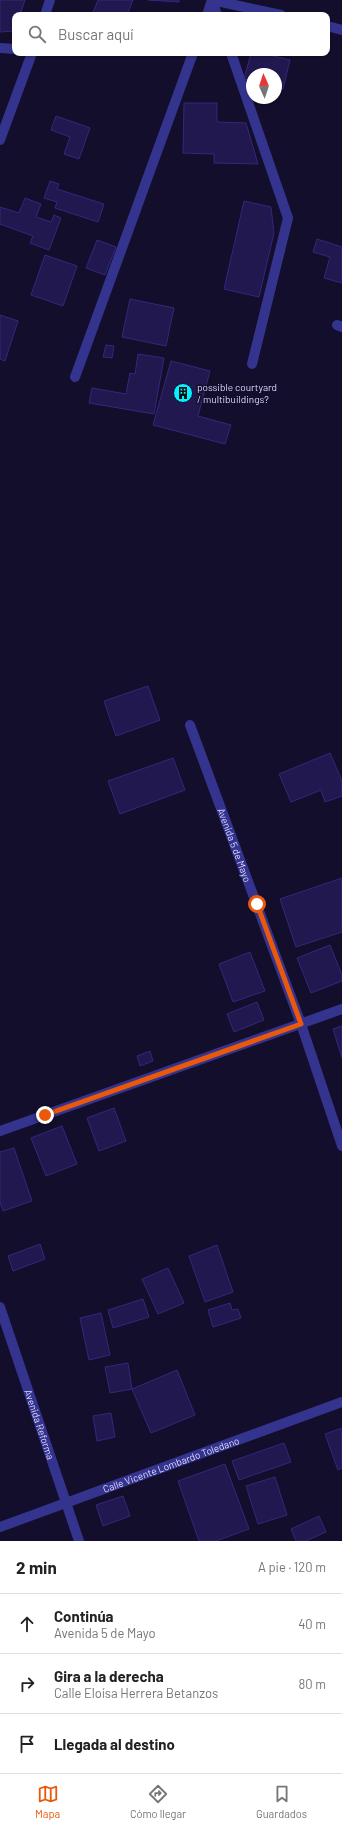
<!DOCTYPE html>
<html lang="es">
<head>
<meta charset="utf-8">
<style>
	:root { --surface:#fff; --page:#f2f2f2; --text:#222; --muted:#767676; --line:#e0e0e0; --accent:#ea580c }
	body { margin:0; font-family:Barlow,sans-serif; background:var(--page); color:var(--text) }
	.compass { position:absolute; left:246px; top:68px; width:36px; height:36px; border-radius:50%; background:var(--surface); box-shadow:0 1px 3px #0004; rotate:357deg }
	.stop { position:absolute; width:12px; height:12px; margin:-9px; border:3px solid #ea580c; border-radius:50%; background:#fff }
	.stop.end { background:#ea580c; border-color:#fff; box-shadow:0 1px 4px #0008 }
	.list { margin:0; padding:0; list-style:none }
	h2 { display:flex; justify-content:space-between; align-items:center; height:52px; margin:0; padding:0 16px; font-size:17px }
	h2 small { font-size:13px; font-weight:400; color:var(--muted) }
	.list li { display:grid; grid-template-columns:26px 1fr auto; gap:12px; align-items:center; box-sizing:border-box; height:60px; padding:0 16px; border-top:1px solid var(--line) }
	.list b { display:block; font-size:15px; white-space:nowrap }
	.list p { margin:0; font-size:13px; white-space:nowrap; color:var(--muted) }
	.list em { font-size:13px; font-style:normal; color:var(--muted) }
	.icon { flex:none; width:22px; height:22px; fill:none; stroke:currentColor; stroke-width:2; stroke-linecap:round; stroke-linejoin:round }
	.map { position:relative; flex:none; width:342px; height:1541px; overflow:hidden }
	.search { position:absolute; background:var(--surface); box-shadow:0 1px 3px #0004; left:12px; right:12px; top:12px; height:44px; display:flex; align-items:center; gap:10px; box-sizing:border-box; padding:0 14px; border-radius:8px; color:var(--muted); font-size:15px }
	.sheet { height:232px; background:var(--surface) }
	nav { display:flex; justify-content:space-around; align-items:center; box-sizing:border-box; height:56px; border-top:1px solid var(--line); background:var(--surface); font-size:11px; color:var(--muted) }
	nav a { display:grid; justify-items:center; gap:2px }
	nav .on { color:var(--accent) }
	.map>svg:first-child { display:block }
	.building { fill:#20184e; stroke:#35277d }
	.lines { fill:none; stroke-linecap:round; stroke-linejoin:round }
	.minor { stroke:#34348f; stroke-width:10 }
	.route { stroke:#ea580c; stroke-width:5 }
	.labels { text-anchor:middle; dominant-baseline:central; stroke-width:3; stroke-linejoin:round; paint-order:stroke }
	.poi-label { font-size:10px; fill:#dbd8ff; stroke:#120e2b; text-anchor:start }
	.street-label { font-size:10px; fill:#dbd8ff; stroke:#120e2b }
</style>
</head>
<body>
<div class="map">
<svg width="342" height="1541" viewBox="0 0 342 1541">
	<rect width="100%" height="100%" fill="#120e2b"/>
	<g class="building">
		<polygon points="0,0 25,0 20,15 15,15 15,31 0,32"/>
		<polygon points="98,0 133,0 127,15 92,15"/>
		<polygon points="148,0 179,0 179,2"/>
		<polygon points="251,53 261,53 290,60 283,89 276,87 276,74 252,74 252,81 244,79"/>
		<polygon points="184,103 217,103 217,122 246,123 258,164 214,163 214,154 183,153"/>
		<polygon points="56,116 90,128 79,159 64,154 70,137 51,130"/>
		<polygon points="50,181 59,184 57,189 104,204 98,222 55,208 57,202 44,198"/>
		<polygon points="25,198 41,204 36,217 51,222 54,215 61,218 49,250 30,243 33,236 0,224 0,207 19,213"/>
		<polygon points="244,201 271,207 274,233 259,297 224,289"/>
		<polygon points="317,239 342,247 342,283 324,278 330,257 313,252"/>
		<polygon points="97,240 116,247 105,275 86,268"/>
		<polygon points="45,255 77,266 63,306 31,295"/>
		<polygon points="130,299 174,308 166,346 122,337"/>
		<polygon points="0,315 18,321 5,361 0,359"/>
		<polygon points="106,345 114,346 112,358 103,357"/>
		<polygon points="138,354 164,358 154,414 89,403 92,388 126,394 130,373 135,374"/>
		<polygon points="171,361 210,371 198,416 231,425 225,444 153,425"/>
		<polygon points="148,686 160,720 116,736 104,701"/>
		<polygon points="330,753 342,781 342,796 325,802 321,790 291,802 279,774"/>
		<polygon points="173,758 185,790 120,814 108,781"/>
		<polygon points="342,878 342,932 296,947 280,899"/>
		<polygon points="330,945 342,975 342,981 311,993 297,958"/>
		<polygon points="250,952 265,991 233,1002 219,964"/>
		<polygon points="257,1002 264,1020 234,1032 227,1014"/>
		<polygon points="342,1026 342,1058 333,1029"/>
		<polygon points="150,1051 153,1061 140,1066 137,1056"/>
		<polygon points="114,1108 126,1141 99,1151 87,1118"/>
		<polygon points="62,1126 77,1164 46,1176 31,1138"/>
		<polygon points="14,1148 32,1201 3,1211 0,1202 0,1152"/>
		<polygon points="40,1244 45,1259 13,1271 8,1256"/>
		<polygon points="217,1245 233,1292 205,1302 189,1256"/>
		<polygon points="168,1268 184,1303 158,1314 142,1279"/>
		<polygon points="143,1299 149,1317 113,1328 108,1310"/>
		<polygon points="230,1303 232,1310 238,1309 241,1318 213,1327 208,1310"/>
		<polygon points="101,1313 110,1355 89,1360 80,1318"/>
		<polygon points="128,1363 132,1389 110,1393 105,1367"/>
		<polygon points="177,1370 195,1415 151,1433 132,1389"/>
		<polygon points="111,1413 115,1437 97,1441 93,1416"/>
		<polygon points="342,1428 342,1468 338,1470 325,1434"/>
		<polygon points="284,1443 291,1462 239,1480 232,1461"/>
		<polygon points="225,1464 249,1529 216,1541 199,1541 178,1481"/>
		<polygon points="275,1477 287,1515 258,1524 246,1486"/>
		<polygon points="123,1496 130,1516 103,1526 96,1505"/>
		<polygon points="319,1516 326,1532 306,1541 296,1541 291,1529"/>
	</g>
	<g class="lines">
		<g class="minor">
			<polyline points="212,0 217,15"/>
			<polyline points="45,15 50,0"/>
			<polyline points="207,15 212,0 281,15"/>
			<polyline points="327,26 342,30"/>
			<polyline points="0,48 15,49"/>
			<polyline points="231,53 288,218 252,364"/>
			<polyline points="0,140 32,53"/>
			<polyline points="337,325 342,327"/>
			<polyline points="75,377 193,53"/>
			<path id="s1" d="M 190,725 L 301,1024 L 342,1146"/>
			<polyline points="0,1131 342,1009"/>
			<path id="s2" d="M 0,1307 L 79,1541"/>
			<path id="s3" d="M 0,1527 L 342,1402"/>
		</g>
	</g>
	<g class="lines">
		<polyline class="route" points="45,1115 301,1024 257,904"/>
	</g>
	<defs>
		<g id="building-disc" transform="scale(1)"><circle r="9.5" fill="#04f1ff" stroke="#120e2b"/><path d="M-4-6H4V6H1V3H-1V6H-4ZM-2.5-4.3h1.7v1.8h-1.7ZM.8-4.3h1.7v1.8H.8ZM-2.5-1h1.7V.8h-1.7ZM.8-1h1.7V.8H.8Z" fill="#111"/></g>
	</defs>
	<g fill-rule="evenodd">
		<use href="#building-disc" x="183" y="393"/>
	</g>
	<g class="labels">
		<g class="poi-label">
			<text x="197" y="387">possible courtyard<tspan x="197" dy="12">/ multibuildings?</tspan></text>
		</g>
		<g class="street-label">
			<text stroke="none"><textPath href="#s1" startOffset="128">Avenida 5 de Mayo</textPath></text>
			<text stroke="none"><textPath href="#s2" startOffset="124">Avenida Reforma</textPath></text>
			<text stroke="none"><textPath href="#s3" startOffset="182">Calle Vicente Lombardo Toledano</textPath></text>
		</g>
	</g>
</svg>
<svg class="compass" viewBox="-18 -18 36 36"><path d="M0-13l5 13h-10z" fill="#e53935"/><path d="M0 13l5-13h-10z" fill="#767676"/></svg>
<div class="stop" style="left:257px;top:904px"></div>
<div class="stop end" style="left:45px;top:1115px"></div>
<div class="search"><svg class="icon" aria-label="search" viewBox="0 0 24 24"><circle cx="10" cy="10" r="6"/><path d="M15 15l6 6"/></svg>Buscar aquí</div>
</div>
<section class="sheet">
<h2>2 min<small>A pie · 120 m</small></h2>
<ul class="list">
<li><svg class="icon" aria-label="ahead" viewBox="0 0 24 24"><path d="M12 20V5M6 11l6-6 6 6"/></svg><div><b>Continúa</b><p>Avenida 5 de Mayo</p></div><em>40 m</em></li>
<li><svg class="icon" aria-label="right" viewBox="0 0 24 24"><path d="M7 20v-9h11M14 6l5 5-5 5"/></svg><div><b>Gira a la derecha</b><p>Calle Eloísa Herrera Betanzos</p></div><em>80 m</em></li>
<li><svg class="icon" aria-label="arrive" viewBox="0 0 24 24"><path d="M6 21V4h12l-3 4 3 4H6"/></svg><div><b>Llegada al destino</b></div></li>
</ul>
</section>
<nav>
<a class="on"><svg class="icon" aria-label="map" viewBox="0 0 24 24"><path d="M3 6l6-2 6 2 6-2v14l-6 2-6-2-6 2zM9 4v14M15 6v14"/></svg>Mapa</a>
<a><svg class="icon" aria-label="directions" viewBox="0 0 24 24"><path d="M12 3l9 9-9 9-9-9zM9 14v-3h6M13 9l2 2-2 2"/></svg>Cómo llegar</a>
<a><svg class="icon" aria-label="saved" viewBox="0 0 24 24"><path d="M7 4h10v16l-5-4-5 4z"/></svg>Guardados</a>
</nav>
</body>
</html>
